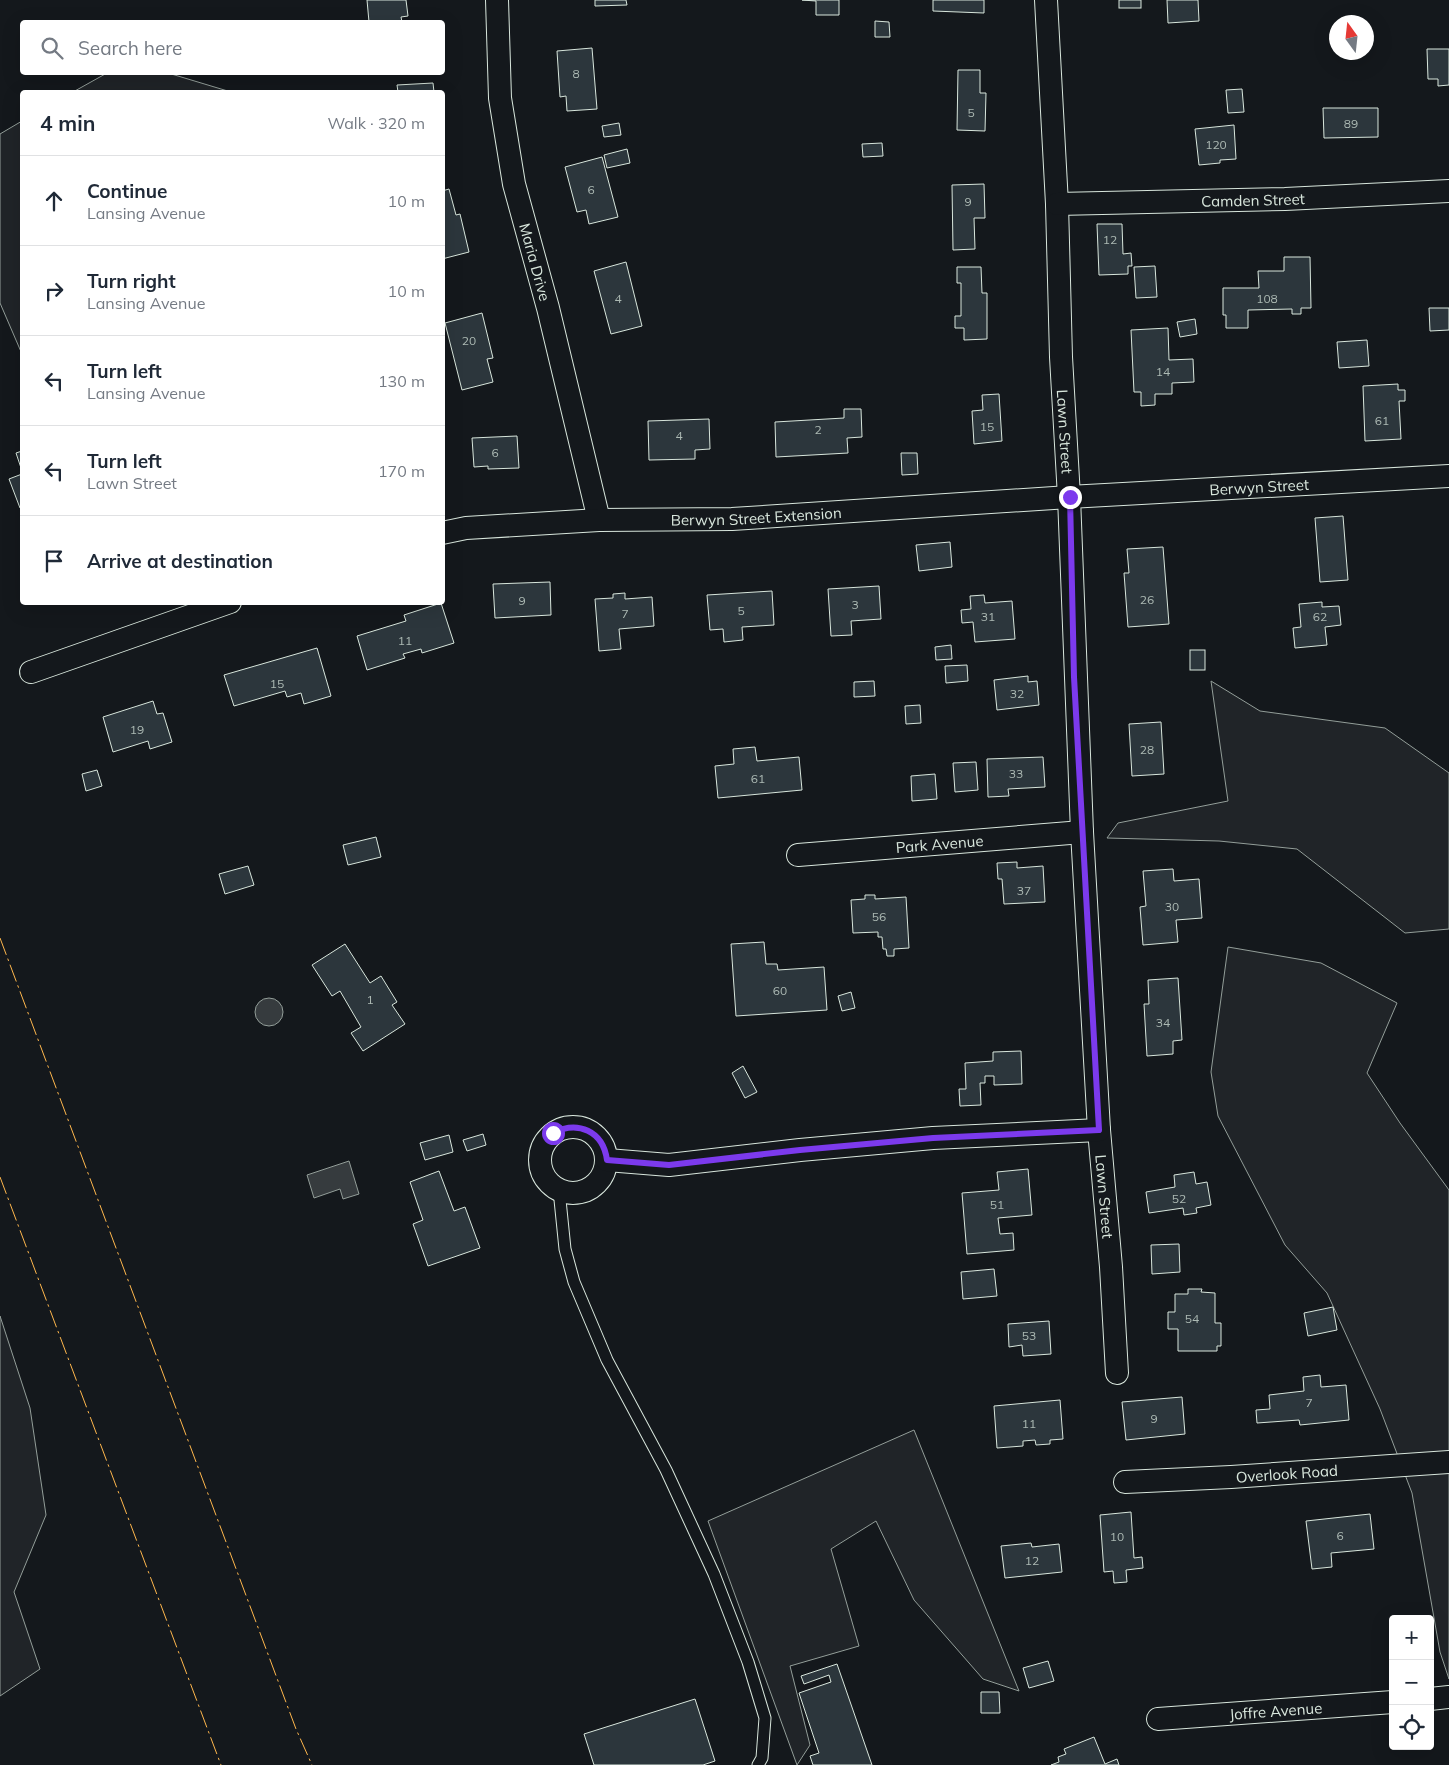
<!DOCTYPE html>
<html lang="en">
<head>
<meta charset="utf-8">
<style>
	:root { --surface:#fff; --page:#f2f2f3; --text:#1f2937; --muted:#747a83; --line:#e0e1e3 }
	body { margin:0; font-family:Mulish,sans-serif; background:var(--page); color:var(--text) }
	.controls { position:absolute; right:15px; bottom:15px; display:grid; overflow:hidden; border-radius:5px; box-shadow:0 5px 20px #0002 }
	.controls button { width:45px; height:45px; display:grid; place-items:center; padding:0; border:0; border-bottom:1px solid var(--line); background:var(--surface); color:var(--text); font:25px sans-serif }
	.compass { position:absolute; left:1329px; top:15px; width:45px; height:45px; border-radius:50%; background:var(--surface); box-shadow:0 5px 20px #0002; rotate:345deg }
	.stop { position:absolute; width:15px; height:15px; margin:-11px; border:4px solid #7c3aed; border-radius:50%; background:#fff }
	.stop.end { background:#7c3aed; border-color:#fff; box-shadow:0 1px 5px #0008 }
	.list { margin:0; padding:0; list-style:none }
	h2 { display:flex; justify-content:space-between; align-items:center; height:65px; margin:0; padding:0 20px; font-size:21px }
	h2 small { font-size:16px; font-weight:400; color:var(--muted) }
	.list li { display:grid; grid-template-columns:32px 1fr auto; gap:15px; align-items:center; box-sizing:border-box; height:90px; padding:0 20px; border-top:1px solid var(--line) }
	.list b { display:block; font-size:19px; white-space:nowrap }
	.list p { margin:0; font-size:16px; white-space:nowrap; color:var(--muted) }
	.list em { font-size:16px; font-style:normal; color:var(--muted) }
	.icon { flex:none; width:28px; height:28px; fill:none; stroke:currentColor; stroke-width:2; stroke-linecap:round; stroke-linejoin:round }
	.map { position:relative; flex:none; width:1449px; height:1765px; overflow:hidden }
	.search { position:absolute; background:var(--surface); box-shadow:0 5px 20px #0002; left:20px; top:20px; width:425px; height:55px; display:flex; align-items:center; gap:12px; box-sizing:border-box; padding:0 18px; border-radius:5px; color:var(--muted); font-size:19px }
	.panel { position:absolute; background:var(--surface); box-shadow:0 5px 20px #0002; left:20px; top:90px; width:425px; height:515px; border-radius:5px }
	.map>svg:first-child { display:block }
	.green { fill:#202428; stroke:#939e99 }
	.water { fill:#363b3e; stroke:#939e99 }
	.building { fill:#2c363c; stroke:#d8e6dc }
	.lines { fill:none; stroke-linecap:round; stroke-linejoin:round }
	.service-casing { stroke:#d8e6dc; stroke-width:13 }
	.minor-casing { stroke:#d8e6dc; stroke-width:24 }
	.service { stroke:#14181c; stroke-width:11 }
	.minor { stroke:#14181c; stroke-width:22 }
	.power { stroke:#ffb74d; stroke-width:1; stroke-dasharray:18 4 2.5 4; stroke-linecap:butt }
	.route { stroke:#7c3aed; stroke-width:6 }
	.labels { text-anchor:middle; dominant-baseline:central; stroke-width:4; stroke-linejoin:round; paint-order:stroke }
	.number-label { font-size:12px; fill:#adbab4 }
	.street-label { font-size:15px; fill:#d8e6dc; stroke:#14181c }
</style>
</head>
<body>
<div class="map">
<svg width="1449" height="1765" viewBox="0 0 1449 1765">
	<rect width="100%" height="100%" fill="#14181c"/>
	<g class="green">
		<polygon points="107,73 168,73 231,92 73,92"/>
		<polygon points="22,121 22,354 0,303 0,134"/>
		<polygon points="1211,681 1260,711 1385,728 1449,773 1449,929 1405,933 1297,849 1219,841 1107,838 1118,823 1228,801"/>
		<polygon points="1228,947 1321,963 1397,1003 1367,1073 1400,1123 1449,1190 1449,1679 1440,1652 1412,1493 1380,1409 1327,1293 1285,1245 1218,1116 1211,1072"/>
		<polygon points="0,1316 30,1408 46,1515 14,1592 40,1669 0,1696"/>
		<polygon points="914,1430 1019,1691 983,1679 914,1600 876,1521 831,1549 859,1646 790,1666 810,1745 797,1765 708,1521"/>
	</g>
	<g class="water">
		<circle cx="269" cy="1012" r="14"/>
		<polygon points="349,1161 359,1194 343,1199 340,1189 314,1198 307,1175"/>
	</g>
	<g class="building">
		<polygon points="367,0 406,0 408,16 401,17 402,22 369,22"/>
		<polygon points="595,0 626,0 627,5 595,6"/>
		<polygon points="802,0 839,0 839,15 816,15 816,1"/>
		<polygon points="933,0 984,0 984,13 933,11"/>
		<rect x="1119" y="0" width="22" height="8"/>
		<polygon points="1167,0 1198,0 1199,21 1168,23"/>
		<polygon points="875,21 889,22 890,37 875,37"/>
		<polygon points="592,48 597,109 567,111 566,96 560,97 557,51"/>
		<polygon points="1427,49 1449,49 1449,85 1438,86 1438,79 1428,79"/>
		<polygon points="958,70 980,70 980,93 986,93 985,131 957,130"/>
		<polygon points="433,83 434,92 398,92 397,85"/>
		<polygon points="1242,89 1244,112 1228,113 1226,90"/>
		<polygon points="1323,108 1378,108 1378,137 1324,138"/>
		<polygon points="619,123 621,135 604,137 602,126"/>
		<polygon points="1234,125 1236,159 1220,160 1220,163 1199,165 1195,129"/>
		<polygon points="882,143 883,156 863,157 862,144"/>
		<polygon points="627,149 630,163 607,168 604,155"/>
		<polygon points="602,157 618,217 589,224 586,210 577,212 565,167"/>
		<polygon points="984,184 985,218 974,218 975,249 953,250 952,185"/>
		<polygon points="449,189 456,215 460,214 469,252 442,259 442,191"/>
		<polygon points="1097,224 1122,224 1123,254 1131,253 1132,266 1128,266 1128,274 1099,275"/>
		<polygon points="1284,257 1310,257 1311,308 1301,308 1301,314 1292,314 1292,309 1248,310 1248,328 1226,328 1226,315 1223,315 1223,288 1259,288 1258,271 1284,271"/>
		<polygon points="626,262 642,326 611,334 594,271"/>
		<polygon points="1155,266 1157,297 1136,298 1134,267"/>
		<polygon points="957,267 981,267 982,293 987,293 987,339 964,340 964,328 955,328 955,316 961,316 961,283 957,283"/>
		<polygon points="1429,308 1449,308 1449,330 1430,331"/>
		<polygon points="482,313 493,358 487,359 493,382 462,390 445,323"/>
		<polygon points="1195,319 1197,334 1180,337 1177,322"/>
		<polygon points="1168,328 1169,360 1193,359 1194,382 1172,383 1172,394 1155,394 1155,405 1141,406 1141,392 1134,392 1131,330"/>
		<polygon points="1367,340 1369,366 1339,368 1337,342"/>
		<polygon points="1398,384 1398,390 1405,390 1405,401 1399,401 1401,439 1365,441 1363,386"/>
		<polygon points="999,394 1002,441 974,444 972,411 983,410 982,395"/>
		<polygon points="844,409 861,409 862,437 847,438 848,453 776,457 775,422 844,418"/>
		<polygon points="709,419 710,449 695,450 695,459 649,460 648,421"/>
		<polygon points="517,436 519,468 488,469 488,466 474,467 472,438"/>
		<polygon points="22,451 22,471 16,453"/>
		<polygon points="901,453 917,453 918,474 902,475"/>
		<polygon points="22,474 22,507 20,508 9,479"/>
		<polygon points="1343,516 1348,580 1320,582 1315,518"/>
		<polygon points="950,542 952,567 919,571 916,545"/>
		<polygon points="1163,547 1169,624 1128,627 1124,573 1129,573 1127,549"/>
		<polygon points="550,582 551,615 495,618 493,584"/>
		<polygon points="879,586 881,619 851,621 852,635 831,636 828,589"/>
		<polygon points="772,591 774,625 742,627 743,640 724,642 723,629 710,630 707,595"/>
		<polygon points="625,593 625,599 652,597 654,626 619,629 621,649 599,651 595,599 613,598 613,594"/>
		<polygon points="984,595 985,603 1012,601 1015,639 975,642 973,622 962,623 961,610 971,609 970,596"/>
		<polygon points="1322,602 1322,607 1339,606 1341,625 1325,627 1327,645 1295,648 1293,628 1301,627 1299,604"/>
		<polygon points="441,603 454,643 422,653 421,649 403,654 405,658 367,670 357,636 406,621 404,615"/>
		<polygon points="951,645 952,659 936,660 935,647"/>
		<polygon points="317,648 331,696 304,704 301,693 287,697 285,691 234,706 224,675"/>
		<rect x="1190" y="650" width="15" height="20"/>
		<polygon points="967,665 968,681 946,683 945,666"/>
		<polygon points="1028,676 1028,682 1037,681 1039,705 997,710 994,680"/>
		<polygon points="874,681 875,696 854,697 854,682"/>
		<polygon points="153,701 157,714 163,713 172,742 150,749 148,741 113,752 103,717"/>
		<polygon points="920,705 921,723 906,724 905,706"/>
		<polygon points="1161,722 1164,774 1132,776 1129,724"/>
		<polygon points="755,747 757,761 799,757 802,790 718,798 715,766 734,764 733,749"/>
		<polygon points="1043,757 1045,787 1008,789 1009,796 988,797 987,759"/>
		<polygon points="976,762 978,790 955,792 953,763"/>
		<polygon points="97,770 102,786 86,791 82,774"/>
		<polygon points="935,774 937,799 912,801 911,776"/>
		<polygon points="376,837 381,857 348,865 343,845"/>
		<polygon points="1017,862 1017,868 1043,866 1045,902 1004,904 1002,879 998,879 997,863"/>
		<polygon points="248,866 254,885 225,894 219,874"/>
		<polygon points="1173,869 1174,881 1199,879 1202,918 1176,920 1178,942 1143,945 1140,907 1146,906 1143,871"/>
		<polygon points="865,895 875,895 875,899 906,897 909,948 894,949 894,956 887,956 886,949 883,949 882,937 878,937 878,932 853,933 851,900 865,899"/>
		<polygon points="764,942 766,964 777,964 778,970 824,967 827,1010 736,1016 731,944"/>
		<polygon points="345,944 370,983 381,976 397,1002 392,1005 405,1024 363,1051 351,1033 361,1027 340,991 332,996 312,965"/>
		<polygon points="1178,978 1182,1040 1173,1041 1173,1054 1147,1056 1144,1004 1149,1004 1148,980"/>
		<polygon points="851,992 855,1008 842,1011 838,996"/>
		<polygon points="1021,1051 1022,1084 994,1085 994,1076 985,1076 985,1083 980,1083 981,1105 960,1106 959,1089 966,1089 965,1063 993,1061 993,1052"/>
		<polygon points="743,1066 757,1092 745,1098 732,1073"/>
		<polygon points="483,1134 486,1145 467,1151 463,1140"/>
		<polygon points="449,1135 453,1152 425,1160 420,1143"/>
		<polygon points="1028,1169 1032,1215 998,1218 1000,1234 1013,1233 1014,1250 967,1254 962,1193 999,1190 997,1172"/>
		<polygon points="439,1171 454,1211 465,1207 480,1248 428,1266 413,1224 423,1220 410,1182"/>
		<polygon points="1194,1172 1196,1184 1207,1182 1211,1205 1196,1208 1197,1213 1184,1215 1183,1208 1149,1213 1146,1192 1175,1187 1174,1175"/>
		<polygon points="1179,1244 1180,1272 1152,1274 1151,1245"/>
		<polygon points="994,1269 997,1296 963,1299 961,1272"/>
		<polygon points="1188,1289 1202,1289 1201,1292 1215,1293 1215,1323 1221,1323 1221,1346 1217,1346 1217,1351 1178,1351 1178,1329 1168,1329 1168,1312 1175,1312 1175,1294 1188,1294"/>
		<polygon points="1333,1307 1337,1330 1308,1336 1304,1313"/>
		<polygon points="1049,1321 1051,1354 1023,1356 1022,1345 1009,1347 1008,1324"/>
		<polygon points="1320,1375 1321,1387 1346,1385 1349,1420 1300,1425 1299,1420 1257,1423 1256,1410 1270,1409 1269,1395 1304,1391 1303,1377"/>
		<polygon points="1182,1397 1185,1434 1126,1440 1122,1402"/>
		<polygon points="1060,1400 1063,1439 1050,1440 1050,1444 1036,1445 1035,1440 1023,1441 1023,1446 997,1448 994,1406"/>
		<polygon points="1131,1512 1134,1558 1142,1557 1143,1568 1126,1570 1127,1582 1114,1583 1113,1571 1104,1572 1100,1515"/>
		<polygon points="1370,1514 1374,1549 1331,1553 1332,1567 1312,1569 1306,1521"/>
		<polygon points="1031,1543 1032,1547 1059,1544 1062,1572 1005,1578 1001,1546"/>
		<polygon points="1048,1661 1054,1681 1029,1688 1023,1668"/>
		<polygon points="837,1664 872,1765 813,1765 810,1756 819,1753 799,1693 831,1682 829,1675 804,1684 801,1676"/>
		<polygon points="981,1692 999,1692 1000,1713 981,1713"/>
		<polygon points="695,1699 715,1761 703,1765 594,1765 584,1734"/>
		<polygon points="1094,1737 1105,1764 1117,1759 1119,1765 1051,1765 1059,1762 1058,1757 1066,1754 1064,1749"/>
	</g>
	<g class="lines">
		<g class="service-casing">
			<polyline id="service" points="559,1190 565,1249 574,1282 607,1360 666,1470 714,1574 748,1662 765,1718 762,1758 758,1765"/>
		</g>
		<g class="minor-casing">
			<g id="minor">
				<path id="s1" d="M 497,0 L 500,98 L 514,184 L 548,308 L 599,520"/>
				<path id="s2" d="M 1046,0 L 1057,204 L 1061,357 L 1069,497 L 1082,832 L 1099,1130 L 1111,1267 L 1117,1373"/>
				<path id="s3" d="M 1057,204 L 1285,199 L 1449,191"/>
				<path id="s4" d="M 442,533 L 466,528 L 599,520 L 732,519 L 1069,497 L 1449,476"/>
				<polyline points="31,672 230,602"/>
				<path id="s5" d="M 798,855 L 1082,832"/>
				<circle cx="573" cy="1160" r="33"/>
				<polyline points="607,1160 669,1165 800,1150 933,1138 1099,1130"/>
				<path id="s6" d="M 1125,1482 L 1231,1477 L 1449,1462"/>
				<polyline points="1430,1699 1449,1697"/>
				<path id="s7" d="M 1158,1719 L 1393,1702"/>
			</g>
		</g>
		<use href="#service" class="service"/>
		<use href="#minor" class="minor"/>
		<g class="power">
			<polyline points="0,938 296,1729 312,1765"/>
			<polyline points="0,1177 221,1765"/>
		</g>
	</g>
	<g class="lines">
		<path class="route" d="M 553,1133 C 578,1120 603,1131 607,1160 L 669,1165 L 800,1150 L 933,1138 L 1099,1130 L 1074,677 L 1070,497"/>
	</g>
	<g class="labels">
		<g class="number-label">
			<text x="576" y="73">8</text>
			<text x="971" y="112">5</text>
			<text x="1351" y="123">89</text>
			<text x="1216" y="144">120</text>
			<text x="591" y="189">6</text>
			<text x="968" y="201">9</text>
			<text x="1110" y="239">12</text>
			<text x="618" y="298">4</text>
			<text x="1267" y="298">108</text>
			<text x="469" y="340">20</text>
			<text x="1163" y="371">14</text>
			<text x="1382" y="420">61</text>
			<text x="987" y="426">15</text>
			<text x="818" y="429">2</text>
			<text x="679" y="435">4</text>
			<text x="495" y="452">6</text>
			<text x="1147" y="599">26</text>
			<text x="522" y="600">9</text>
			<text x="855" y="604">3</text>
			<text x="741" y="610">5</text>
			<text x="625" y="613">7</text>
			<text x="988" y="616">31</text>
			<text x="1320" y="616">62</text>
			<text x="405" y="640">11</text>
			<text x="277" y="683">15</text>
			<text x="1017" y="693">32</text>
			<text x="137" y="729">19</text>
			<text x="1147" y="749">28</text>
			<text x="1016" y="773">33</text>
			<text x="758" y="778">61</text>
			<text x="1024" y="890">37</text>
			<text x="1172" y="906">30</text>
			<text x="879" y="916">56</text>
			<text x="780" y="990">60</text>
			<text x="370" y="999">1</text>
			<text x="1163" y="1022">34</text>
			<text x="1179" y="1198">52</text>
			<text x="997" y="1204">51</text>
			<text x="1192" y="1318">54</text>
			<text x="1029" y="1335">53</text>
			<text x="1309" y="1402">7</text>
			<text x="1154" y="1418">9</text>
			<text x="1029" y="1423">11</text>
			<text x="1340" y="1535">6</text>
			<text x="1117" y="1536">10</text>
			<text x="1032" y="1560">12</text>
		</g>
		<g class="street-label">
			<text stroke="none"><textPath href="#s3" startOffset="196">Camden Street</textPath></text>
			<text stroke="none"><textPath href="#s1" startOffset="266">Maria Drive</textPath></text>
			<text stroke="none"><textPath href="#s2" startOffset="432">Lawn Street</textPath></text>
			<text stroke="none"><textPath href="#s4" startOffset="819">Berwyn Street</textPath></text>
			<text stroke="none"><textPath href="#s4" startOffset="315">Berwyn Street Extension</textPath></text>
			<text stroke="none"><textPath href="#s5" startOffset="142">Park Avenue</textPath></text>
			<text stroke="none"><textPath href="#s2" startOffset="1198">Lawn Street</textPath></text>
			<text stroke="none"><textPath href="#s6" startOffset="162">Overlook Road</textPath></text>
			<text stroke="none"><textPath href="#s7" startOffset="118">Joffre Avenue</textPath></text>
		</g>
	</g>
</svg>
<div class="controls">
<button>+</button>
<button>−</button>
<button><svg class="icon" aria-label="locate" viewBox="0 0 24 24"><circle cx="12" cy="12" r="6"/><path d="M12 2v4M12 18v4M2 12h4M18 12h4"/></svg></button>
</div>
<svg class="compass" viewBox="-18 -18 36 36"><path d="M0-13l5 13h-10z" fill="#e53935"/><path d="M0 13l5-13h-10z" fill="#747a83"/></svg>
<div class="stop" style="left:553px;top:1133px"></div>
<div class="stop end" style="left:1070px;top:497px"></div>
<div class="search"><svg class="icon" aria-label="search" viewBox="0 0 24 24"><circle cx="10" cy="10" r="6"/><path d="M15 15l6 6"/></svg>Search here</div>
<section class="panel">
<h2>4 min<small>Walk · 320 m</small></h2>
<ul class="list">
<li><svg class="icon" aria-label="ahead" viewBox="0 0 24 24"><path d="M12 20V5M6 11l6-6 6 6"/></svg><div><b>Continue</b><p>Lansing Avenue</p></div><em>10 m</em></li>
<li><svg class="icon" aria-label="right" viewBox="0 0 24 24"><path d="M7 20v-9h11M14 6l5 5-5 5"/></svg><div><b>Turn right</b><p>Lansing Avenue</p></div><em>10 m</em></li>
<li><svg class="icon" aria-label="left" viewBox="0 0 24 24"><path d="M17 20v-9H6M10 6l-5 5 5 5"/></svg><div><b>Turn left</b><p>Lansing Avenue</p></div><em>130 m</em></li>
<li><svg class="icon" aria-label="left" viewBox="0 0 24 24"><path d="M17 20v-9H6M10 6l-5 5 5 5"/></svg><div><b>Turn left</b><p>Lawn Street</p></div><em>170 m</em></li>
<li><svg class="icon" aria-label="arrive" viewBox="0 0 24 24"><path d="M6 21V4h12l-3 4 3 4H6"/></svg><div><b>Arrive at destination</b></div></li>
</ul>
</section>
</div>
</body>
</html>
